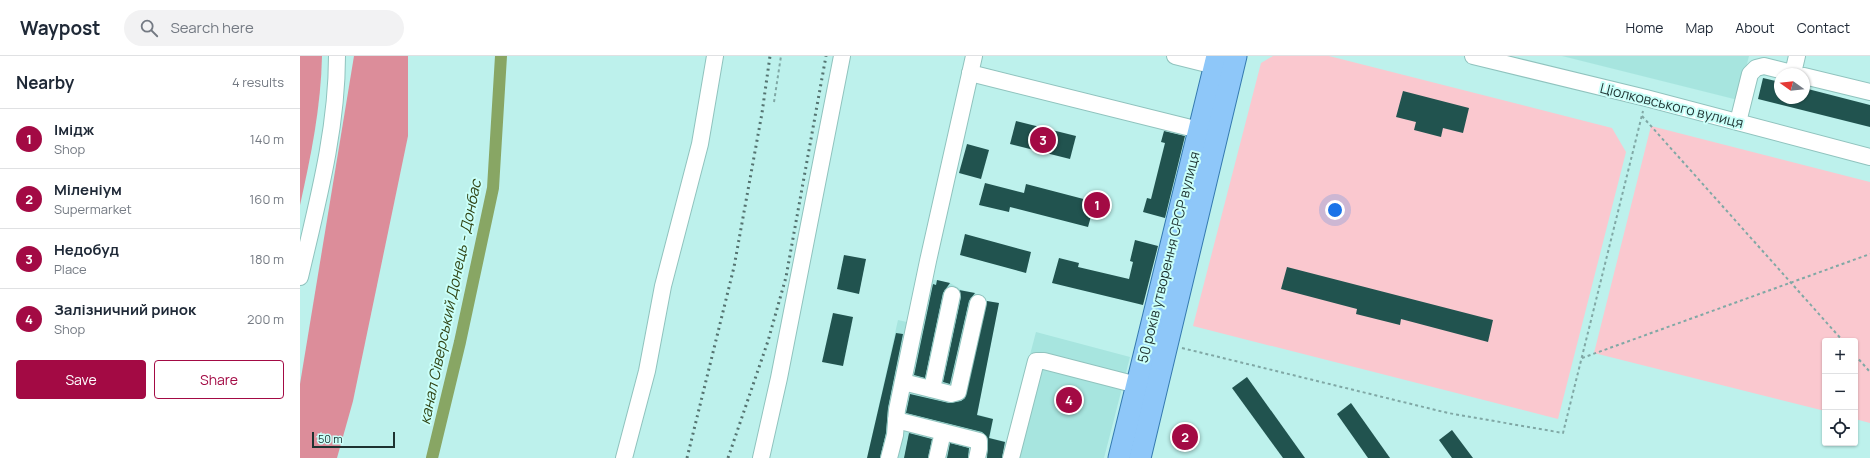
<!DOCTYPE html>
<html lang="en">
<head>
<meta charset="utf-8">
<style>
	:root { --surface:#fff; --page:#f2f2f3; --text:#1f2937; --muted:#747a83; --line:#e0e1e3; --accent:#a30a44 }
	body { margin:0; font-family:Manrope,sans-serif; background:var(--page); color:var(--text) }
	.controls { position:absolute; right:12px; bottom:12px; display:grid; overflow:hidden; border-radius:4px; box-shadow:0 1px 3px #0004 }
	.controls button { width:36px; height:36px; display:grid; place-items:center; padding:0; border:0; border-bottom:1px solid var(--line); background:var(--surface); color:var(--text); font:20px sans-serif }
	.compass { position:absolute; left:1474px; top:12px; width:36px; height:36px; border-radius:50%; background:var(--surface); box-shadow:0 1px 3px #0004; rotate:285deg }
	.scale { position:absolute; left:12px; bottom:10px; width:83px; box-sizing:border-box; padding-left:4px; border:2px solid #1d3230; border-top:0; font-size:11px; line-height:14px; white-space:nowrap; color:#1d3230; -webkit-text-stroke:3px #cafff9; paint-order:stroke }
	.you { position:absolute; left:1035px; top:154px; width:14px; height:14px; margin:-10px; border:3px solid #fff; border-radius:50%; background:#1a73e8; box-shadow:0 0 0 6px #1a73e833 }
	.badge { display:grid; place-items:center; width:26px; height:26px; border-radius:50%; background:var(--accent); color:#fff; font-size:13px; font-weight:700 }
	.pin { position:absolute; translate:-50% -50%; border:2px solid #fff; box-shadow:0 1px 4px #0006 }
	.list { margin:0; padding:0; list-style:none }
	h2 { display:flex; justify-content:space-between; align-items:center; height:52px; margin:0; padding:0 16px; font-size:17px }
	h2 small { font-size:13px; font-weight:400; color:var(--muted) }
	.list li { display:grid; grid-template-columns:26px 1fr auto; gap:12px; align-items:center; box-sizing:border-box; height:60px; padding:0 16px; border-top:1px solid var(--line) }
	.list b { display:block; font-size:15px; white-space:nowrap }
	.list p { margin:0; font-size:13px; white-space:nowrap; color:var(--muted) }
	.list em { font-size:13px; font-style:normal; color:var(--muted) }
	.actions { display:flex; gap:8px; padding:12px 16px }
	.actions a { flex:1; padding:9px 0; border:1px solid var(--accent); border-radius:4px; text-align:center; font-size:14px; color:var(--accent) }
	.actions .main { background:var(--accent); color:#fff }
	.icon { flex:none; width:22px; height:22px; fill:none; stroke:currentColor; stroke-width:2; stroke-linecap:round; stroke-linejoin:round }
	.map { position:relative; flex:none; width:1570px; height:402px; overflow:hidden }
	header { display:flex; align-items:center; gap:24px; box-sizing:border-box; height:56px; padding:0 20px; background:var(--surface); border-bottom:1px solid var(--line) }
	header strong { font-size:19px }
	nav { display:flex; gap:22px; margin-inline-start:auto; font-size:14px }
	.search { width:280px; height:36px; background:var(--page); display:flex; align-items:center; gap:10px; box-sizing:border-box; padding:0 14px; border-radius:22px; color:var(--muted); font-size:15px }
	main { display:flex }
	aside { flex:1; background:var(--surface) }
	.map>svg:first-child { display:block }
	.built { fill:#a7e5df }
	.green { fill:#fac8cf }
	.forest { fill:#dc8d9a }
	.lines { fill:none; stroke-linecap:round; stroke-linejoin:round }
	.canal { stroke:#88a664; stroke-width:12 }
	.building { fill:#21534f }
	.minor-casing { stroke:#90c3be; stroke-width:18 }
	.major-casing { stroke:#357ab0; stroke-width:23 }
	.path { stroke:#80a8a5; stroke-width:2; stroke-dasharray:3 3; stroke-linecap:butt }
	.minor { stroke:#fff; stroke-width:16 }
	.major { stroke:#8ec7f9; stroke-width:21 }
	.rail { stroke:#547370; stroke-width:3; stroke-dasharray:2 4; stroke-linecap:butt }
	.labels { text-anchor:middle; dominant-baseline:central; stroke-width:4; stroke-linejoin:round; paint-order:stroke }
	.street-label { font-size:14px; fill:#1d3230; stroke:#cafff9 }
	.water-label { font-size:15px; font-style:italic; fill:#2f4313; stroke:#cafff9 }
</style>
</head>
<body>
<header>
<strong>Waypost</strong>
<div class="search"><svg class="icon" aria-label="search" viewBox="0 0 24 24"><circle cx="10" cy="10" r="6"/><path d="M15 15l6 6"/></svg>Search here</div>
<nav><a>Home</a><a>Map</a><a>About</a><a>Contact</a></nav>
</header>
<main>
<aside>
<h2>Nearby<small>4 results</small></h2>
<ul class="list">
<li><span class="badge">1</span><div><b>Імідж</b><p>Shop</p></div><em>140 m</em></li>
<li><span class="badge">2</span><div><b>Міленіум</b><p>Supermarket</p></div><em>160 m</em></li>
<li><span class="badge">3</span><div><b>Недобуд</b><p>Place</p></div><em>180 m</em></li>
<li><span class="badge">4</span><div><b>Залізничний ринок</b><p>Shop</p></div><em>200 m</em></li>
</ul>
<div class="actions"><a class="main">Save</a><a>Share</a></div>
</aside>
<div class="map">
<svg width="1570" height="402" viewBox="0 0 1570 402">
	<rect width="100%" height="100%" fill="#bdf1ec"/>
	<g class="built">
		<polygon points="1262,0 1449,0 1438,44"/>
		<polygon points="620,221 650,227 662,234 675,237 686,245 699,247 677,358 693,363 690,382 707,386 736,276 830,301 804,402 567,402 598,264 611,267"/>
	</g>
	<g class="green">
		<polygon points="973,0 1029,0 1312,72 1326,96 1258,363 893,270 961,7"/>
		<polygon points="1351,70 1570,126 1570,367 1555,363 1555,285 1525,285 1525,355 1294,297"/>
	</g>
	<g class="forest">
		<path d="M 0,0 L 22,0 C 21,50 11,100 0,149 Z"/>
		<polygon points="54,0 108,0 108,80 53,345 37,402 0,402 0,328"/>
	</g>
	<g class="lines">
		<polyline class="canal" points="132,402 160,286 193,132 201,0"/>
	</g>
	<g class="building">
		<polygon points="1463,22 1480,26 1480,42 1504,42 1504,32 1570,49 1570,71 1458,43"/>
		<polygon points="1103,35 1169,52 1163,77 1143,72 1141,81 1114,74 1116,66 1096,61"/>
		<polygon points="716,65 776,80 770,103 710,88"/>
		<polygon points="864,75 885,80 865,162 843,156 847,142 851,143 865,87 861,86"/>
		<polygon points="667,88 689,94 681,123 659,117"/>
		<polygon points="685,127 724,137 726,128 795,146 788,171 710,151 709,156 679,149"/>
		<polygon points="665,178 731,196 726,217 660,199"/>
		<polygon points="835,184 858,190 843,249 752,227 759,202 779,207 778,211 829,223 833,206 830,205"/>
		<polygon points="544,199 566,203 559,238 537,233"/>
		<polygon points="987,211 1193,264 1188,286 1101,263 1100,269 1056,258 1057,253 981,233"/>
		<polygon points="637,224 650,227 643,237 625,322 614,319 633,228 636,229"/>
		<polygon points="659,234 675,237 669,245 650,328 643,326 661,241"/>
		<polygon points="687,245 699,247 677,359 693,363 689,382 705,386 702,402 687,402 688,385 687,381 682,376 606,357 610,338 649,347 661,345 665,342"/>
		<polygon points="533,257 553,261 543,310 522,306"/>
		<polygon points="596,277 603,278 588,352 586,377 580,402 567,402"/>
		<polygon points="947,321 1005,402 983,402 932,332"/>
		<polygon points="1051,347 1090,402 1068,402 1037,358"/>
		<polygon points="1152,374 1173,402 1152,402 1139,384"/>
		<polygon points="609,377 632,383 628,402 604,402"/>
		<polygon points="650,387 669,392 668,402 647,402"/>
	</g>
	<g class="lines">
		<g class="minor-casing">
			<g id="minor">
				<polyline points="875,0 915,10"/>
				<polyline points="1173,0 1346,42 1570,101"/>
				<polyline points="670,17 899,74"/>
				<polyline points="1493,17 1497,0"/>
				<polyline points="1504,20 1570,36"/>
				<polyline points="1438,66 1450,18 1456,12 1464,10 1496,18"/>
				<path d="M 0,221 C 17,148 37,75 37,0"/>
				<polyline points="603,326 651,338 658,336 678,247"/>
				<polyline points="632,333 652,239"/>
				<polyline points="596,364 679,385 679,393 677,402"/>
				<polyline points="324,402 347,315 363,230 400,88 415,0"/>
				<polyline points="461,402 479,322 542,0"/>
				<polyline points="589,402 595,379 597,354 628,205 674,0"/>
				<polyline points="637,402 643,376"/>
				<polyline points="711,402 736,305 744,305 837,329"/>
			</g>
		</g>
		<g class="major-casing">
			<g id="major">
				<polyline points="819,402 917,0"/>
				<polyline points="840,402 936,0"/>
			</g>
		</g>
		<g class="path">
			<polyline points="474,46 481,0"/>
			<polyline points="1342,60 1543,285"/>
			<polyline points="882,292 1148,357 1263,377 1343,55"/>
			<polyline points="1555,299 1570,316"/>
			<polyline points="1282,302 1570,198"/>
		</g>
		<use href="#minor" class="minor"/>
		<use href="#major" class="major"/>
		<g class="rail">
			<polyline points="387,402 434,211 462,57 470,0"/>
			<polyline points="428,402 468,285 486,221 526,0"/>
		</g>
	</g>
	<g class="labels">
		<g class="street-label">
			<text transform="translate(1372 49) rotate(14)">Ціолковського вулиця</text>
			<text transform="translate(868 201) rotate(-76)">50 років утворення СРСР вулиця</text>
		</g>
		<g class="water-label">
			<text transform="translate(150 246) rotate(-78)">канал Сіверський Донець - Донбас</text>
		</g>
	</g>
</svg>
<div class="controls">
<button>+</button>
<button>−</button>
<button><svg class="icon" aria-label="locate" viewBox="0 0 24 24"><circle cx="12" cy="12" r="6"/><path d="M12 2v4M12 18v4M2 12h4M18 12h4"/></svg></button>
</div>
<svg class="compass" viewBox="-18 -18 36 36"><path d="M0-13l5 13h-10z" fill="#e53935"/><path d="M0 13l5-13h-10z" fill="#747a83"/></svg>
<div class="scale">50 m</div>
<div class="you"></div>
<div class="pin badge" style="left:797px;top:149px">1</div>
<div class="pin badge" style="left:885px;top:381px">2</div>
<div class="pin badge" style="left:743px;top:84px">3</div>
<div class="pin badge" style="left:769px;top:344px">4</div>
</div>
</main>
</body>
</html>
